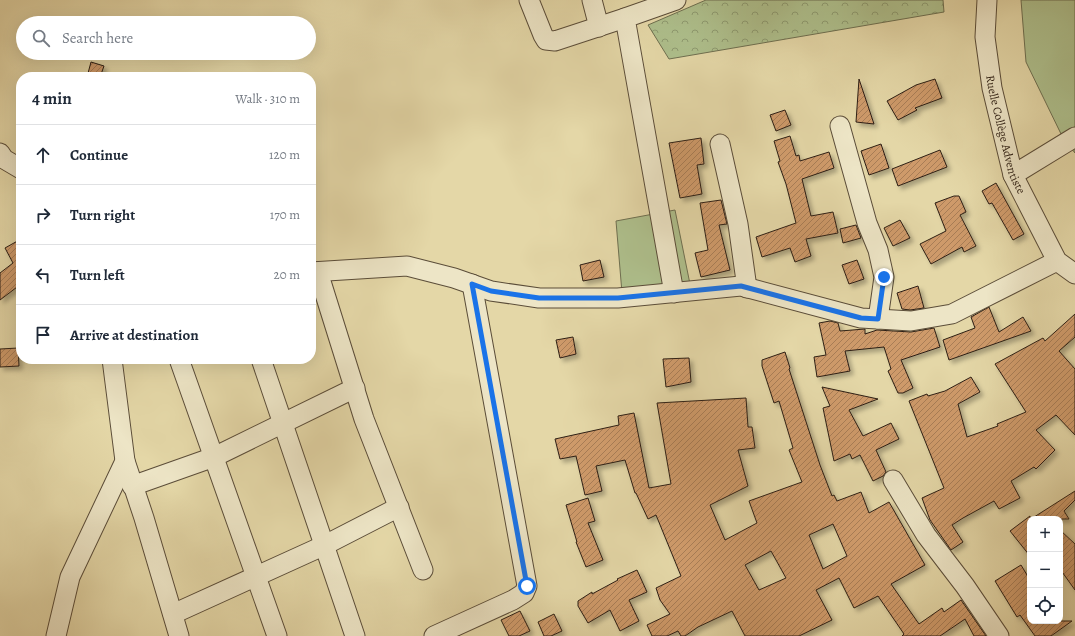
<!DOCTYPE html>
<html lang="en">
<head>
<meta charset="utf-8">
<style>
	:root { --surface:#fff; --page:#f6f6f7; --text:#1f2937; --muted:#747a83; --line:#e0e1e3 }
	body { margin:0; font-family:Alegreya,serif; background:var(--page); color:var(--text) }
	.controls { position:absolute; right:12px; bottom:12px; display:grid; overflow:hidden; border-radius:8px; box-shadow:0 4px 16px #0002 }
	.controls button { width:36px; height:36px; display:grid; place-items:center; padding:0; border:0; border-bottom:1px solid var(--line); background:var(--surface); color:var(--text); font:20px sans-serif }
	.stop { position:absolute; width:12px; height:12px; margin:-9px; border:3px solid #1a73e8; border-radius:50%; background:#fff }
	.stop.end { background:#1a73e8; border-color:#fff; box-shadow:0 1px 4px #0008 }
	.list { margin:0; padding:0; list-style:none }
	h2 { display:flex; justify-content:space-between; align-items:center; height:52px; margin:0; padding:0 16px; font-size:17px }
	h2 small { font-size:13px; font-weight:400; color:var(--muted) }
	.list li { display:grid; grid-template-columns:26px 1fr auto; gap:12px; align-items:center; box-sizing:border-box; height:60px; padding:0 16px; border-top:1px solid var(--line) }
	.list b { display:block; font-size:15px; white-space:nowrap }
	.list em { font-size:13px; font-style:normal; color:var(--muted) }
	.icon { flex:none; width:22px; height:22px; fill:none; stroke:currentColor; stroke-width:2; stroke-linecap:round; stroke-linejoin:round }
	.map { position:relative; flex:none; width:1075px; height:636px; overflow:hidden }
	.search { position:absolute; background:var(--surface); box-shadow:0 4px 16px #0002; left:16px; top:16px; width:300px; height:44px; display:flex; align-items:center; gap:10px; box-sizing:border-box; padding:0 14px; border-radius:22px; color:var(--muted); font-size:15px }
	.panel { position:absolute; background:var(--surface); box-shadow:0 4px 16px #0002; left:16px; top:72px; width:300px; height:292px; border-radius:16px }
	.map>svg:first-child { display:block }
	.grass { fill:#aebf8c; stroke:#6e6f50 }
	.forest { fill:url(#forest-crowns); stroke:#6e6f50 }
	.building { fill:url(#building-hatch); stroke:#2d1f14; fill-rule:evenodd; filter:url(#shadow) }
	.lines { fill:none; stroke-linecap:round; stroke-linejoin:round }
	.minor-casing { stroke:#5b4d39; stroke-width:21 }
	.minor { stroke:#ede5c6; stroke-width:19 }
	.route { stroke:#1a73e8; stroke-width:5 }
	.labels { text-anchor:middle; dominant-baseline:central; stroke-width:3; stroke-linejoin:round; paint-order:stroke }
	.street-label { font-size:12px; fill:#2d1f14; stroke:#ede5c6 }
</style>
</head>
<body>
<div class="map">
<svg width="1075" height="636" viewBox="0 0 1075 636">
	<defs>
		<pattern id="forest-crowns" width="20" height="18" patternUnits="userSpaceOnUse"><rect width="20" height="18" fill="#aebf8c"/><path d="M2 6a3 3 0 1 1 6 0M12 15a3 3 0 1 1 6 0" fill="none" stroke="#8e9b71"/></pattern>
		<pattern id="building-hatch" width="6" height="6" patternUnits="userSpaceOnUse"><rect width="6" height="6" fill="#ce9a6b"/><path d="M-1 1l2-2M0 6l6-6M5 7l2-2" fill="none" stroke="#a87d57"/></pattern>
		<filter id="shadow"><feDropShadow dx="3.5" dy="3.5" stdDeviation="2" flood-color="#0004"/></filter>
	</defs>
	<rect width="100%" height="100%" fill="#e4d7a7"/>
	<filter id="stains"><feTurbulence type="fractalNoise" baseFrequency=".005" numOctaves="4"/><feColorMatrix values="0 0 0 0 .2 0 0 0 0 .09 0 0 0 0 .02 0 0 0 .5 -.17"/></filter>
	<radialGradient id="worn" r=".72"><stop offset=".6" stop-color="#630" stop-opacity="0"/><stop offset="1" stop-color="#630" stop-opacity=".3"/></radialGradient>
	<g class="grass">
		<polygon points="1021,0 1075,0 1075,153 1063,138 1026,62"/>
		<polygon points="675,210 691,289 622,293 616,221"/>
	</g>
	<polygon class="forest" points="706,0 943,0 944,12 669,59 648,25"/>
	<g class="building">
		<polygon points="91,62 104,66 100,77 87,77"/>
		<polygon points="859,79 874,124 856,122"/>
		<polygon points="935,79 942,98 915,108 917,110 898,120 887,101 916,85"/>
		<polygon points="785,110 791,125 776,131 770,115"/>
		<polygon points="790,136 796,156 799,155 800,161 829,152 834,168 802,179 811,216 833,212 838,233 806,239 811,256 795,262 790,248 762,257 756,237 796,223 786,184 778,162 780,161 774,141"/>
		<polygon points="701,138 704,164 697,165 702,194 680,198 669,143"/>
		<polygon points="881,144 889,168 869,175 861,151"/>
		<polygon points="940,150 947,167 898,186 892,169"/>
		<polygon points="996,183 1024,234 1013,240 992,203 989,204 982,191"/>
		<polygon points="954,196 959,196 966,212 960,215 976,246 964,252 962,247 931,264 920,244 946,231 935,203"/>
		<polygon points="721,200 727,224 719,225 730,270 701,277 695,253 708,250 700,203"/>
		<polygon points="900,220 910,238 893,246 884,228"/>
		<polygon points="856,225 861,238 843,243 840,229"/>
		<polygon points="21,239 21,284 0,300 0,273 13,263 5,248"/>
		<polygon points="600,260 604,277 583,281 580,265"/>
		<polygon points="857,260 864,279 849,284 842,265"/>
		<polygon points="918,286 924,308 910,310 902,309 897,293"/>
		<polygon points="989,307 999,332 1023,317 1031,331 949,360 943,340 975,328 971,317"/>
		<polygon points="1075,314 1075,337 1059,351 1075,369 1075,435 1056,415 1036,430 1055,450 1036,469 1034,467 1011,481 1020,498 999,509 994,501 963,518 952,525 963,542 951,550 930,520 922,498 944,488 909,401 927,394 928,396 945,391 971,377 980,392 958,404 967,437 998,426 997,424 1026,412 995,364 1043,338 1045,341"/>
		<polygon points="830,321 838,323 840,331 865,329 865,334 877,330 911,332 934,328 940,347 901,360 913,388 903,393 898,393 888,371 891,369 884,347 845,351 850,371 817,377 814,357 826,355 819,323"/>
		<polygon points="573,337 576,354 560,358 556,340"/>
		<polygon points="18,348 19,366 0,367 0,349"/>
		<path d="M 785,352 L 790,368 L 789,369 L 820,465 L 832,496 L 834,495 L 837,501 L 861,492 L 869,513 L 889,502 L 925,565 L 891,584 L 919,624 L 942,608 L 944,612 L 961,600 L 986,636 L 974,636 L 965,619 L 940,636 L 902,636 L 904,634 L 878,596 L 854,608 L 839,578 L 816,590 L 832,620 L 799,636 L 745,636 L 732,611 L 698,627 L 685,636 L 681,636 L 678,631 L 667,636 L 652,636 L 647,625 L 670,614 L 660,600 L 656,588 L 681,576 L 656,515 L 648,519 L 636,493 L 635,493 L 625,460 L 596,466 L 602,491 L 585,495 L 576,456 L 560,459 L 555,439 L 619,425 L 618,416 L 634,413 L 649,488 L 671,484 L 657,403 L 746,398 L 748,427 L 752,427 L 755,448 L 738,450 L 748,486 L 710,505 L 725,540 L 757,523 L 749,501 L 802,482 L 789,450 L 793,448 L 779,401 L 774,403 L 762,366 L 762,360 ZM 833,524 L 847,556 L 823,569 L 809,535 ZM 771,551 L 786,578 L 759,590 L 745,565 Z"/>
		<polygon points="689,358 691,382 666,387 663,359"/>
		<polygon points="822,387 878,399 849,410 863,436 891,423 899,439 876,450 886,472 883,476 873,481 860,455 852,459 850,454 834,461 823,408 830,406"/>
		<polygon points="1075,491 1075,500 1064,511 1069,519 1031,519"/>
		<polygon points="588,498 595,521 588,523 603,560 586,567 576,542 577,542 566,505"/>
		<polygon points="1030,516 1030,556 1010,531"/>
		<polygon points="1060,530 1075,544 1075,590 1060,569"/>
		<polygon points="1021,565 1030,580 1030,621 1072,621 1051,636 1035,636 1020,615 1017,617 995,581"/>
		<polygon points="637,570 647,592 629,600 639,621 620,631 610,610 588,623 578,606 578,601 592,592 592,594 618,580 617,579"/>
		<polygon points="520,611 530,631 519,636 509,636 501,620"/>
		<polygon points="554,614 562,631 551,636 544,636 538,622"/>
	</g>
	<g class="lines">
		<g class="minor-casing">
			<g id="minor">
				<polyline points="529,0 543,35 546,40 555,41 625,18"/>
				<polyline points="592,0 599,27"/>
				<path id="s1" d="M 987,0 L 985,37 L 992,88 L 1013,175 L 1057,261 L 1075,274"/>
				<polyline points="840,126 867,223 878,250 884,277 878,319"/>
				<polyline points="720,144 738,224 747,288"/>
				<polyline points="0,153 4,159 21,169"/>
				<polyline points="1013,175 1075,137"/>
				<polyline points="311,272 407,266 454,278 491,291 539,298 618,298 741,286 861,318 911,321 952,314 1057,261"/>
				<polyline points="318,272 364,419 423,570"/>
				<polyline points="674,293 625,18 676,0"/>
				<polyline points="112,359 125,461 144,518 179,636"/>
				<polyline points="179,359 277,636"/>
				<polyline points="261,359 355,636"/>
				<polyline points="893,480 926,535 965,586 999,636"/>
				<polyline points="132,486 214,457 355,388"/>
				<polyline points="173,614 325,545 399,507"/>
				<polyline points="56,636 70,577 125,461"/>
				<polyline points="434,636 513,600 524,593 527,586 472,284"/>
			</g>
		</g>
		<use href="#minor" class="minor"/>
	</g>
	<g class="lines">
		<polyline class="route" points="527,586 472,284 491,291 539,298 618,298 741,286 861,318 878,319 884,277"/>
	</g>
	<g class="labels">
		<g class="street-label">
			<text stroke="none"><textPath href="#s1" startOffset="137">Ruelle Collège Adventiste</textPath></text>
		</g>
	</g>
	<rect width="100%" height="100%" filter="url(#stains)"/>
	<rect width="100%" height="100%" fill="url(#worn)"/>
</svg>
<div class="controls">
<button>+</button>
<button>−</button>
<button><svg class="icon" aria-label="locate" viewBox="0 0 24 24"><circle cx="12" cy="12" r="6"/><path d="M12 2v4M12 18v4M2 12h4M18 12h4"/></svg></button>
</div>
<div class="stop" style="left:527px;top:586px"></div>
<div class="stop end" style="left:884px;top:277px"></div>
<div class="search"><svg class="icon" aria-label="search" viewBox="0 0 24 24"><circle cx="10" cy="10" r="6"/><path d="M15 15l6 6"/></svg>Search here</div>
<section class="panel">
<h2>4 min<small>Walk · 310 m</small></h2>
<ul class="list">
<li><svg class="icon" aria-label="ahead" viewBox="0 0 24 24"><path d="M12 20V5M6 11l6-6 6 6"/></svg><div><b>Continue</b></div><em>120 m</em></li>
<li><svg class="icon" aria-label="right" viewBox="0 0 24 24"><path d="M7 20v-9h11M14 6l5 5-5 5"/></svg><div><b>Turn right</b></div><em>170 m</em></li>
<li><svg class="icon" aria-label="left" viewBox="0 0 24 24"><path d="M17 20v-9H6M10 6l-5 5 5 5"/></svg><div><b>Turn left</b></div><em>20 m</em></li>
<li><svg class="icon" aria-label="arrive" viewBox="0 0 24 24"><path d="M6 21V4h12l-3 4 3 4H6"/></svg><div><b>Arrive at destination</b></div></li>
</ul>
</section>
</div>
</body>
</html>
